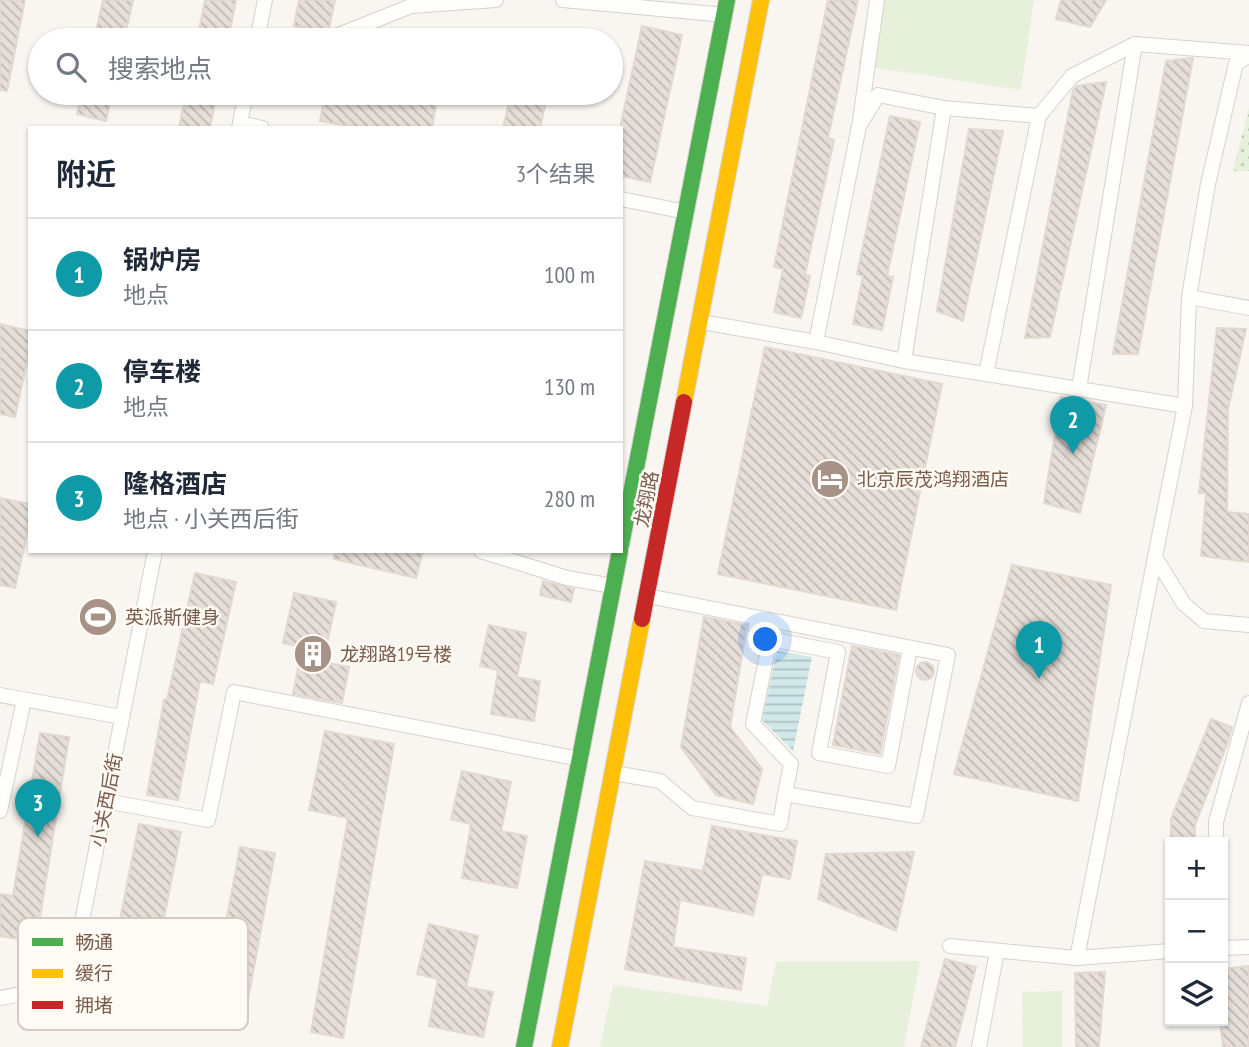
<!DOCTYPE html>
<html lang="zh">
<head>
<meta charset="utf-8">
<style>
	:root { --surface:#fff; --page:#f2f2f3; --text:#1f2937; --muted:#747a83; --line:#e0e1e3; --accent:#5c585b }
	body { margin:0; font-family:"PT Sans Narrow","Noto Sans SC",sans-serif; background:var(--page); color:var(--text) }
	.controls { position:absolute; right:21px; bottom:21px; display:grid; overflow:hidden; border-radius:0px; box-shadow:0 2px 5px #0004 }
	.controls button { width:63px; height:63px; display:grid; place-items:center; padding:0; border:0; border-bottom:2px solid var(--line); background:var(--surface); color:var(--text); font:35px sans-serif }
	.you { position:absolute; left:766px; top:640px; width:24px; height:24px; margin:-18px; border:5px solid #fff; border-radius:50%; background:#1a73e8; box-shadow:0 0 0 10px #1a73e833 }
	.badge { display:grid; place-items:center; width:46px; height:46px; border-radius:50%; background:var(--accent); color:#fff; font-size:23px; font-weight:700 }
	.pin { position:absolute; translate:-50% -58px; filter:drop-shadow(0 2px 4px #0008) }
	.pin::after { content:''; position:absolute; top:37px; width:24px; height:21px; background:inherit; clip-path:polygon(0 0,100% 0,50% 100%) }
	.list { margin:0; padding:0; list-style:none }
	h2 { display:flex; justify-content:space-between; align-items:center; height:91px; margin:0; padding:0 28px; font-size:30px }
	h2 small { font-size:23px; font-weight:400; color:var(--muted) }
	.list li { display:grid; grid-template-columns:46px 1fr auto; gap:21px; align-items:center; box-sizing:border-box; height:112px; padding:0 28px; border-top:2px solid var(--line) }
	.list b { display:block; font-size:26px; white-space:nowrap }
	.list p { margin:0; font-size:23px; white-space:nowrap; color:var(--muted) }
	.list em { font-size:23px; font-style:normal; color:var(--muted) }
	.icon { flex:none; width:38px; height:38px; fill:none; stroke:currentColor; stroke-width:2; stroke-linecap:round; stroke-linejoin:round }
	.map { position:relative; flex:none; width:1249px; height:1047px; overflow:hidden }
	.search { position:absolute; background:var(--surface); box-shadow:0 2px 5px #0004; left:28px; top:28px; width:595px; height:77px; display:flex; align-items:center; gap:18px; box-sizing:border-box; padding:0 24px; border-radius:38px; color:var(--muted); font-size:26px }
	.panel { position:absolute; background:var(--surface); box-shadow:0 2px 5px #0004; left:28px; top:126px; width:595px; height:427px; border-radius:0px }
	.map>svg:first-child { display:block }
	.grass { fill:url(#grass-dots) }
	.park { fill:#e7f0db }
	.water { fill:url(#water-rules) }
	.building { fill:url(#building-back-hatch); stroke:#e2d8d2; stroke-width:2 }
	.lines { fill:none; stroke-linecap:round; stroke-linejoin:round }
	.street-casing { stroke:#d7d1cb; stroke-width:16 }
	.fast-casing { stroke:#d9d2cb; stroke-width:18 }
	.slow-casing { stroke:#d9d2cb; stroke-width:18 }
	.jam-casing { stroke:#d9d2cb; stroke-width:18 }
	.street { stroke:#fefefd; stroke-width:14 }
	.fast { stroke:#4caf50; stroke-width:16 }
	.slow { stroke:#ffc107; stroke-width:16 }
	.jam { stroke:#c62828; stroke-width:16 }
	.labels { text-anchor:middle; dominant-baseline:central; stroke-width:5; stroke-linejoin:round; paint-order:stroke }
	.poi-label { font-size:19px; fill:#7a5c4d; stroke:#fffaf3; text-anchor:start }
	.street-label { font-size:19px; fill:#7a5c4d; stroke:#fffaf3 }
	.key { fill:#fffaf3; stroke:#d7cbc1; stroke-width:2 }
	.key-label { font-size:19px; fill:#7a5c4d }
</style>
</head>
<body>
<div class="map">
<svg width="1249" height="1047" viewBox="0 0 1249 1047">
	<defs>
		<pattern id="grass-dots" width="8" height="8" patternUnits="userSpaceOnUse" patternTransform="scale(1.75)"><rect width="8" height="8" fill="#e7f0db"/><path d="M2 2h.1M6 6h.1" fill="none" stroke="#c0c6b4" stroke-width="1.8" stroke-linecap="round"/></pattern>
		<pattern id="water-rules" width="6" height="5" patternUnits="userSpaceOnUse" patternTransform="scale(1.75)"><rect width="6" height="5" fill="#d0e8ea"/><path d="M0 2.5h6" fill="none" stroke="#aebfc0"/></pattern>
		<pattern id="building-back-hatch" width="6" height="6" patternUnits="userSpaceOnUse" patternTransform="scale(1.75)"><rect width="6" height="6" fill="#e6ded7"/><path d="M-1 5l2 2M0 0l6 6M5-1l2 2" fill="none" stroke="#bfb7b1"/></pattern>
	</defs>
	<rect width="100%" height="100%" fill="#f9f5f0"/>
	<polygon class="grass" points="1249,108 1249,171 1233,171"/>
	<g class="park">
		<polygon points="870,0 1034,0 1021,90 858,65"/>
		<polygon points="920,961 904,1047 600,1047 613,985 767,1006 776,962"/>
		<polygon points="1062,991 1062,1047 1023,1047 1022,992"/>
	</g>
	<polygon class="water" points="777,651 812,657 793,751 762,720"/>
	<g class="building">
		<polygon points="0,0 25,0 7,91 0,90"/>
		<polygon points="103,0 133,0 124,40 94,40"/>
		<polygon points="205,0 236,0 228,40 197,40"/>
		<polygon points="299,0 335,0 329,28 322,31 294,26"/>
		<polygon points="828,0 858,0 828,138 834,140 805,275 810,276 801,318 774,312 783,269 774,267"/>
		<polygon points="1061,0 1106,0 1090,27 1056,19"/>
		<polygon points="642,26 682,35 650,182 621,176 621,123"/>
		<polygon points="1193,58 1138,354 1113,354 1166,61"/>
		<polygon points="1106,82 1050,337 1025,338 1073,90 1077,86"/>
		<polygon points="82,93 112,93 106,121 77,114"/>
		<polygon points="186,93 217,93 210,128 179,128"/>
		<polygon points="325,93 438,93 432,128 360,128 320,121"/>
		<polygon points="511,93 548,93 540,128 503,128"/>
		<polygon points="890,116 920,122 887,276 893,277 882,330 853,324 863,276 857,274"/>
		<polygon points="969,129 1003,131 963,321 937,311"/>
		<polygon points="0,324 30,331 30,348 15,417 0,414"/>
		<polygon points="1217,328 1246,329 1228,409 1227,512 1249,514 1249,562 1201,556 1206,493 1199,493"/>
		<polygon points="765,347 942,384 896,610 718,574"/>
		<polygon points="1061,397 1106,405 1080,513 1044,503"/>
		<polygon points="0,498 30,504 30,521 15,588 0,585"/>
		<polygon points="335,551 423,551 416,578 334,559"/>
		<polygon points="1012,565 1111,585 1078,801 954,774"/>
		<polygon points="195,573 236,582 213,684 200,681 178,800 147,795 164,700 167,700"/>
		<polygon points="543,581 574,589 571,602 540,595"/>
		<polygon points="294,593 336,602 323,662 349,667 342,703 293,694 302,647 283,643"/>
		<polygon points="704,617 747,625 730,727 762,769 753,804 716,795 681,747"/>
		<polygon points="489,625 526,633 517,677 540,681 534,721 491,714 498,670 480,666"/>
		<polygon points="852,646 899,655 880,754 833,745"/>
		<circle cx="925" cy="671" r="9"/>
		<polygon points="1211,719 1232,727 1228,742 1195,825 1195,842 1171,842 1171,819"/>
		<polygon points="325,731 394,744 343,1038 311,1032 348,818 309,810"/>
		<polygon points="40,733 69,737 36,942 0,936 0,894 13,896"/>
		<polygon points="462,771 511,782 501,831 527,836 517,888 462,878 471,824 451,819"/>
		<polygon points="139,824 181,832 146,1008 104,1000"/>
		<polygon points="712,826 797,841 790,879 762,874 753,915 680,900 673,947 746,958 741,990 625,969 645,861 703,871"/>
		<polygon points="240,847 275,853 243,1027 208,1020"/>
		<polygon points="914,852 896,931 818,899 826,854"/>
		<polygon points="429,924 478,936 466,987 493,992 483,1037 429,1026 438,979 417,974"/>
		<polygon points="945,959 976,967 955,1047 921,1047"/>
		<polygon points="1249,966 1249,1047 1223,1047 1220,1021 1223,969"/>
		<polygon points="1105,972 1099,1047 1076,1047 1075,973"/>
	</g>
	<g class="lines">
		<g class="street-casing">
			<g id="street">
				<polyline points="563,0 725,15"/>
				<polyline points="257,40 265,0"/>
				<polyline points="326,40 411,6 496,0"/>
				<polyline points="1249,56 1236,63 1208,184 1189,297 1185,406 1155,557 1184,604 1204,621 1249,625"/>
				<polyline points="860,120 877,0"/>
				<polyline points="240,123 262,128"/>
				<polyline points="239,128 246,93"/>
				<polyline points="621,199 686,212"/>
				<polyline points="1189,297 1249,308"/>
				<polyline points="702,322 816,342"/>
				<polyline points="904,361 944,108"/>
				<polyline points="986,374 1039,116"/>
				<polyline points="1079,389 1135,44"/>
				<polyline points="1185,406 904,361 816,342 859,126 878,95 944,108 1039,116 1072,76 1135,44 1249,53"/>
				<polyline points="481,551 567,578 613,586"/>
				<polyline points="1155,557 1077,958 1170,951"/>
				<polyline points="758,618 756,628 765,634"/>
				<polyline points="0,695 122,717"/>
				<polyline points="614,773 660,781 692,808 780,824 785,794 916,816 948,655 648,596"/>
				<polyline points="785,794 791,764 753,724 770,639 838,652 819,753 888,766 910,648"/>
				<polyline points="106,801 208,820 234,692 580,759"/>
				<polyline points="0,811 24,700"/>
				<polyline points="1216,842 1216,822 1249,703"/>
				<polyline points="950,946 1077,958"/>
				<polyline points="1223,948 1249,947"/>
				<polyline points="0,998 55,988 74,962 155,551"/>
				<polyline points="979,1047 997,951"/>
			</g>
		</g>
		<g class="fast-casing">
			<g id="fast">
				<polyline points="621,545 727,0"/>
				<polyline points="524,1047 620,551"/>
			</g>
		</g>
		<g class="slow-casing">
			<g id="slow">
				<polyline points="684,402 761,0"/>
				<polyline points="560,1047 642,619"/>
			</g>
		</g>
		<g class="jam-casing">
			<polyline id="jam" points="642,619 684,402"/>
		</g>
		<use href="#street" class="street"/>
		<use href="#fast" class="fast"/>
		<use href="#slow" class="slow"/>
		<use href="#jam" class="jam"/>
	</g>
	<defs>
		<g id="hotel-disc" transform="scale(2.0125)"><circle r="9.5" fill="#a69286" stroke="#fffaf3"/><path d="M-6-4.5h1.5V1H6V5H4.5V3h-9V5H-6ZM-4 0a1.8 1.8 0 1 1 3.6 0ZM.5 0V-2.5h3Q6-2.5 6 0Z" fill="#fff"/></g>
		<g id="stadium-disc" transform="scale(2.0125)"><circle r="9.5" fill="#a69286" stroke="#fffaf3"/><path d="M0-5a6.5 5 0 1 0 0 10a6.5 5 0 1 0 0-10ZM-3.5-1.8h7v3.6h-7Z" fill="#fff"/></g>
		<g id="building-disc" transform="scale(2.0125)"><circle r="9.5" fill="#a69286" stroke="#fffaf3"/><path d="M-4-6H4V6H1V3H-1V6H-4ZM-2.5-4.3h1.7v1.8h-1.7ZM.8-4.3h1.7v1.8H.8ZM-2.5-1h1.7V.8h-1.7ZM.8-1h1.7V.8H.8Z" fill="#fff"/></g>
	</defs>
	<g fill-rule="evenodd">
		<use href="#hotel-disc" x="830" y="479"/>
		<use href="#stadium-disc" x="98" y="617"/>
		<use href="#building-disc" x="313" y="654"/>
	</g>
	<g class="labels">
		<g class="poi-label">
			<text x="857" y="479">北京辰茂鸿翔酒店</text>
			<text x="125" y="617">英派斯健身</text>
			<text x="340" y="654">龙翔路19号楼</text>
		</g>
		<g class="street-label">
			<text transform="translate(646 499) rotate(-79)">龙翔路</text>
			<text transform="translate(106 800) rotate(-79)">小关西后街</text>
		</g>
	</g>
	<rect x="18" y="918" width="230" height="112" rx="10" class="key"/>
	<rect x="32" y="938" width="31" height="8" fill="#4caf50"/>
	<rect x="32" y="969" width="31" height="9" fill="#ffc107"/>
	<rect x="32" y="1001" width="31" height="8" fill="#c62828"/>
	<g class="key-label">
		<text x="75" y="949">畅通</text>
		<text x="75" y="980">缓行</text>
		<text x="75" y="1012">拥堵</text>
	</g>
</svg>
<div class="controls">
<button>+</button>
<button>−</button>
<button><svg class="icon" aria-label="layers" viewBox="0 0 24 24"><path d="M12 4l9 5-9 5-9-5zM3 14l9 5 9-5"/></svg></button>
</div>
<div class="you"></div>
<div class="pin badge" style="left:1039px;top:679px;background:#0f9aa8">1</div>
<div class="pin badge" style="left:1073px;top:454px;background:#0f9aa8">2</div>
<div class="pin badge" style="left:38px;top:837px;background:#0f9aa8">3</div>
<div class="search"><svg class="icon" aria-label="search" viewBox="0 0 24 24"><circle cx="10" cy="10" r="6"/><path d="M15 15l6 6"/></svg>搜索地点</div>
<section class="panel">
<h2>附近<small>3个结果</small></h2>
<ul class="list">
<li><span class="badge" style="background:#0f9aa8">1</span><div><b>锅炉房</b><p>地点</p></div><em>100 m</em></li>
<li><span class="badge" style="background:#0f9aa8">2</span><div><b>停车楼</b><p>地点</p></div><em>130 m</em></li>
<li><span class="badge" style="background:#0f9aa8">3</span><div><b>隆格酒店</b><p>地点 · 小关西后街</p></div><em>280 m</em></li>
</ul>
</section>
</div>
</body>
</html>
